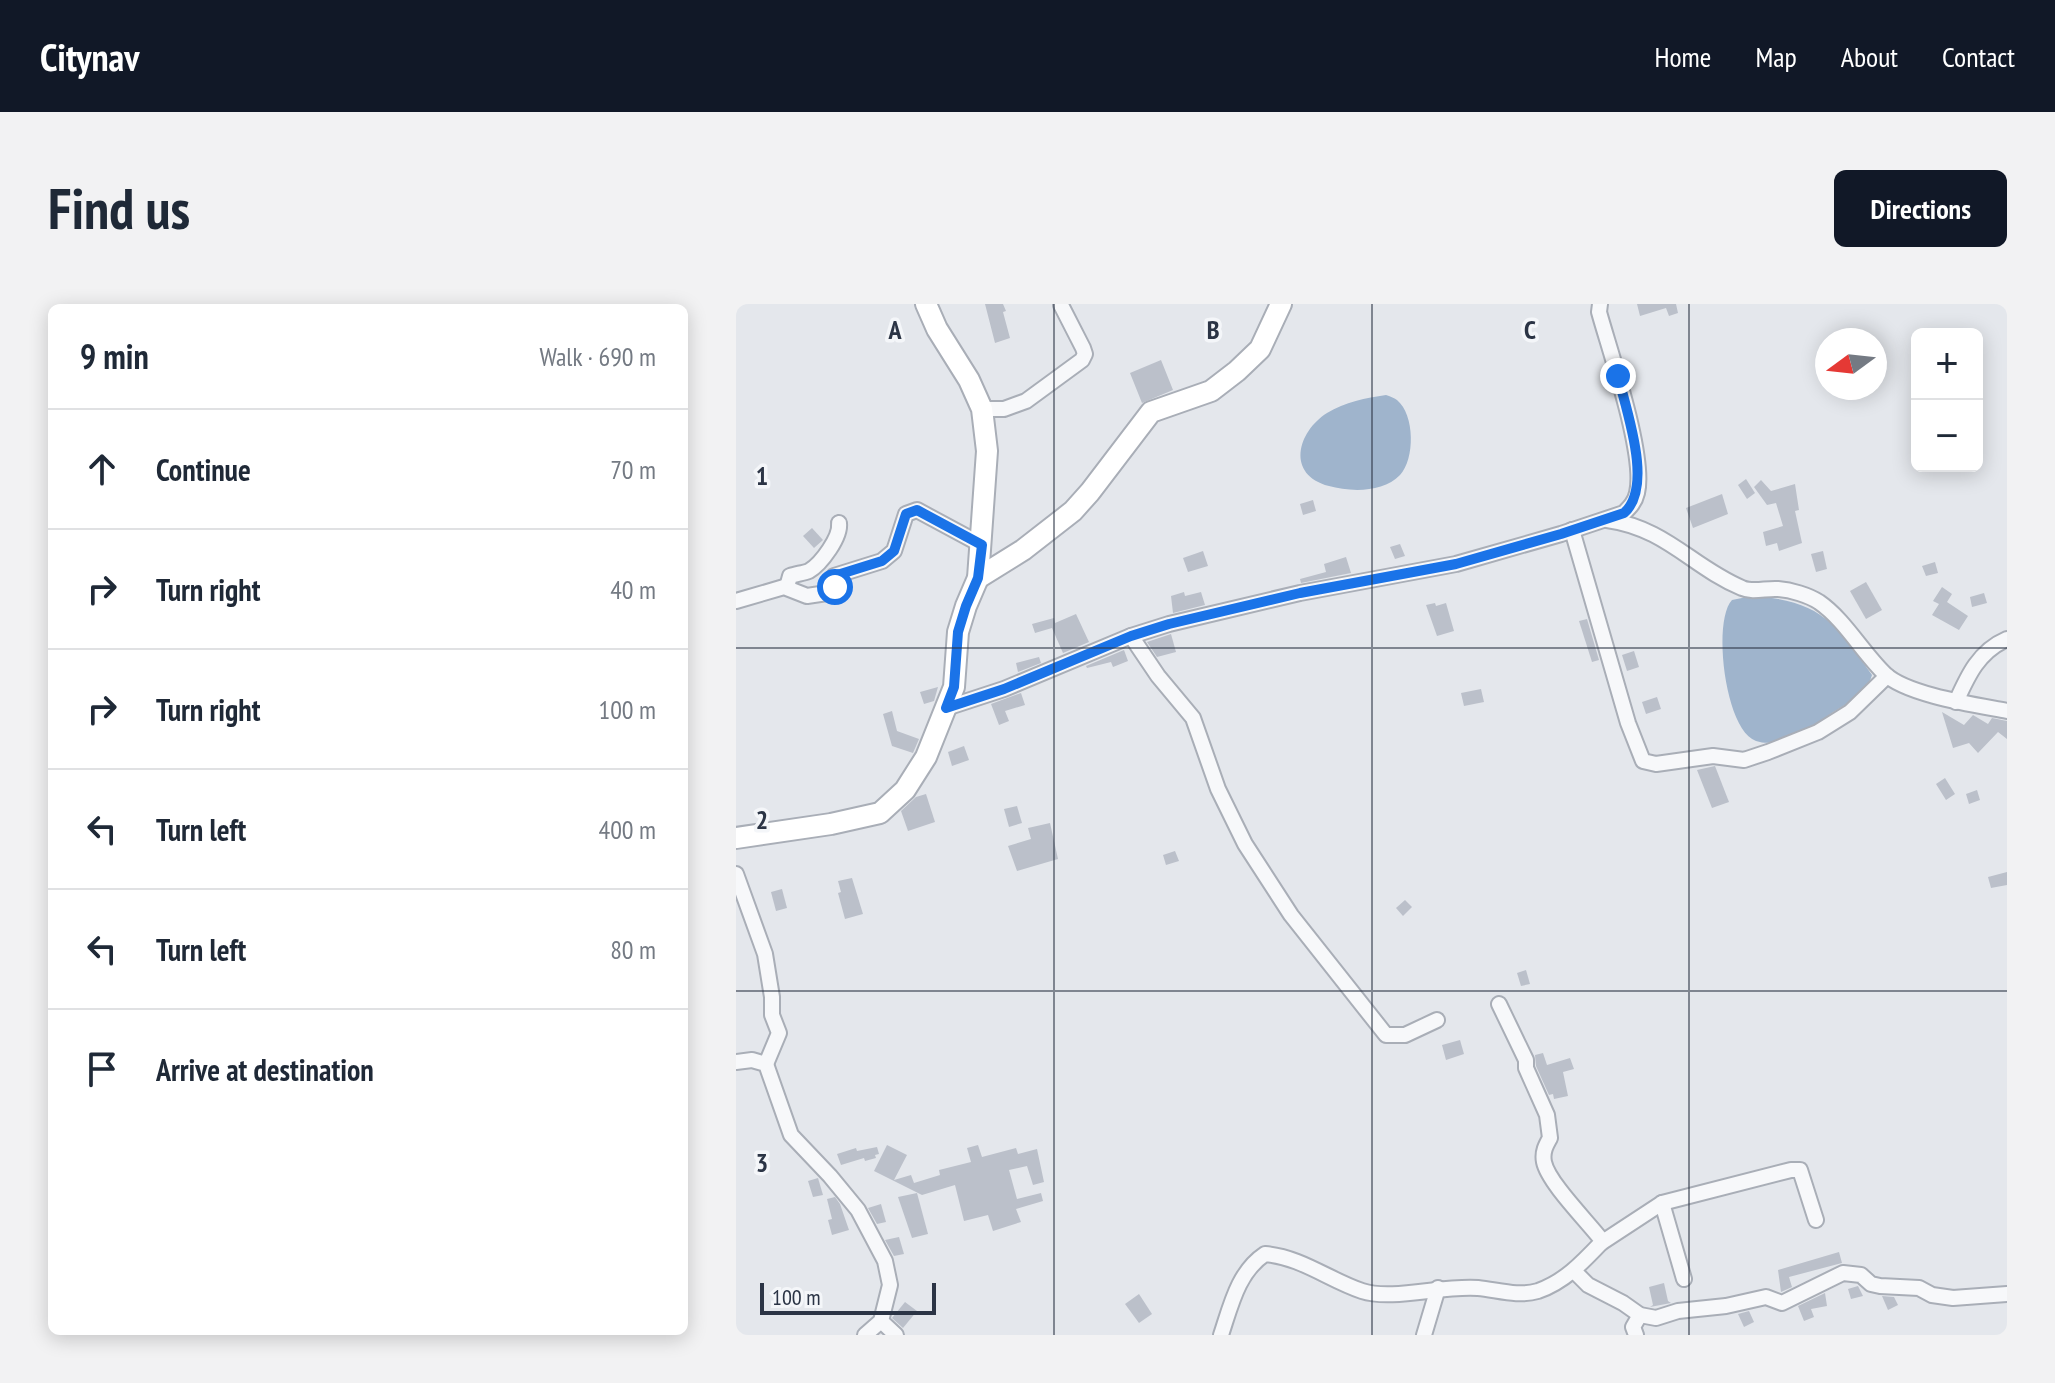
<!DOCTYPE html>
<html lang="en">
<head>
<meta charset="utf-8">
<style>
	:root { --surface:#fff; --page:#f2f2f3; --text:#1f2937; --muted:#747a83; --line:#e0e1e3; --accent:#111827 }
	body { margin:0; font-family:"PT Sans Narrow",sans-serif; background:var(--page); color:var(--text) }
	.controls { position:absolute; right:24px; top:24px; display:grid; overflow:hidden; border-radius:12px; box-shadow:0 4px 20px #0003 }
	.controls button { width:72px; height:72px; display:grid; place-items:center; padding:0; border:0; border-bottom:2px solid var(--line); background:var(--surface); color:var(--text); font:40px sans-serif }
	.compass { position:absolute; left:1079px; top:24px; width:72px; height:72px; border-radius:50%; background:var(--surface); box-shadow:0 4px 20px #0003; rotate:255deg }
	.scale { position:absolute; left:24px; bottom:20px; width:176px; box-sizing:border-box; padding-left:8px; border:4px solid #2b3445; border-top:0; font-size:22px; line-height:28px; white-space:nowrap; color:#2b3445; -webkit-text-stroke:6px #f4f6f9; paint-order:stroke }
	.stop { position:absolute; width:24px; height:24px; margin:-18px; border:6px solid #1a73e8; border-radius:50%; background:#fff }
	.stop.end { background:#1a73e8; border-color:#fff; box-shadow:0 2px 8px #0008 }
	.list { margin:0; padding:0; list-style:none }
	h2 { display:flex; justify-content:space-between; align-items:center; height:104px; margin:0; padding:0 32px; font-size:34px }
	h2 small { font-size:26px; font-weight:400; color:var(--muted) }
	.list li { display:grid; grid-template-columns:52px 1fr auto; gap:24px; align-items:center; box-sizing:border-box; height:120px; padding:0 32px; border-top:2px solid var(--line) }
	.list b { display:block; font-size:30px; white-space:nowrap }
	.list em { font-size:26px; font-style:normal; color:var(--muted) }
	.icon { flex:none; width:44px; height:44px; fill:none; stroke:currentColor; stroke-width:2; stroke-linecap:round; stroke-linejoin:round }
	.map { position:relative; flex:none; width:1271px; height:1031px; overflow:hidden; border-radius:12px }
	header { display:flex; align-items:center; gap:48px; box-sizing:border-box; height:112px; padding:0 40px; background:var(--accent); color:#fff }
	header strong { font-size:38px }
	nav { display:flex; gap:44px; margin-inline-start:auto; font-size:28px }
	.intro { display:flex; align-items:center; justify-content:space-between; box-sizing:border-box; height:192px; padding:0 48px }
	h1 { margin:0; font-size:56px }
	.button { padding:20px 36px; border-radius:12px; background:var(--accent); color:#fff; font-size:28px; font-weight:700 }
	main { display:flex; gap:48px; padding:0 48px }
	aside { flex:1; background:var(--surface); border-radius:12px; box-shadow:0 4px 20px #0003 }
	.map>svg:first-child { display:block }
	.water { fill:#9fb4cc }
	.building { fill:#bbc0ca }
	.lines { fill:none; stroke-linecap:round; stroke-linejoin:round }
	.street-casing { stroke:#a9aeb7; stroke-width:18 }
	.secondary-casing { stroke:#a9aeb7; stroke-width:24 }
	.street { stroke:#f7f8fa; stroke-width:14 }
	.secondary { stroke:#fff; stroke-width:20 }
	.route { stroke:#1a73e8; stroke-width:10 }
	.grid { fill:none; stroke:#2b3445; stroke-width:2; stroke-opacity:0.55 }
	.grid-label { font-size:26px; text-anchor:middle; font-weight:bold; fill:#2b3445; stroke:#f4f6f9; stroke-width:7; stroke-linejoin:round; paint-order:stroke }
</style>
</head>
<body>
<header>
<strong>Citynav</strong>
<nav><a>Home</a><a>Map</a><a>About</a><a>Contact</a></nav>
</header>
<div class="intro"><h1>Find us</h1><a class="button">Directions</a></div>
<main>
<aside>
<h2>9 min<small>Walk · 690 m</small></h2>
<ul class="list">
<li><svg class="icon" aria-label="ahead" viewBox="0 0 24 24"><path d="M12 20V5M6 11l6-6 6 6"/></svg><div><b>Continue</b></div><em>70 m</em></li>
<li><svg class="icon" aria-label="right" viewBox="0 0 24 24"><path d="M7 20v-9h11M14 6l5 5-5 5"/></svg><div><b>Turn right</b></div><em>40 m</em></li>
<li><svg class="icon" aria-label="right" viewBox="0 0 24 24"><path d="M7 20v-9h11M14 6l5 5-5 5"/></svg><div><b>Turn right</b></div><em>100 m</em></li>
<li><svg class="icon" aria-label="left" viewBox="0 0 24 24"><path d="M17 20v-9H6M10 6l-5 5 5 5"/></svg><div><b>Turn left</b></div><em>400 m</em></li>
<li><svg class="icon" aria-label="left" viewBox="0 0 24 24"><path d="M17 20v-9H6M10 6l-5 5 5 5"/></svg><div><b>Turn left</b></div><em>80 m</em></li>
<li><svg class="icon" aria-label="arrive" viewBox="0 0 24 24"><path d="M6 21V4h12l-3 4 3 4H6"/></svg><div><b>Arrive at destination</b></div></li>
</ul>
</aside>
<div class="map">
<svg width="1271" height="1031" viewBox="0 0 1271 1031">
	<rect width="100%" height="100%" fill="#e4e7ec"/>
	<g class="water">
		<path d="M 650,91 C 654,92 658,94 661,96 C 679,111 679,155 664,171 C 647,189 614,188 593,182 C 550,171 561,128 591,109 C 609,98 630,94 650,91 Z"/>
		<path d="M 1016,292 C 1083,296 1100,318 1136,371 C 1130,392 1110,399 1093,411 C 1074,425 1045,445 1020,437 C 989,427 976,317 996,296 Z"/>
	</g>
	<g class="building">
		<polygon points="249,0 267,0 270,7 267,8 274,34 259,39"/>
		<polygon points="901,0 940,0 942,9 933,12 930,4 904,12"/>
		<polygon points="425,56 437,86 406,99 394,69"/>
		<polygon points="1010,175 1019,189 1011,195 1002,181"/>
		<polygon points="1025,176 1035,187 1059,180 1063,206 1059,207 1066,239 1043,247 1041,239 1030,242 1027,228 1047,222 1040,199 1031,201 1018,183"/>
		<polygon points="986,190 992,210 957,224 950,204"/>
		<polygon points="577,196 580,207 567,211 564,200"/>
		<polygon points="76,224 87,236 78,244 67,232"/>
		<polygon points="664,240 669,252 659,255 654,243"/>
		<polygon points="467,247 472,262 452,268 447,254"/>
		<polygon points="1087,247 1091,265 1080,268 1075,250"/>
		<polygon points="610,253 615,269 565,279 564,275 590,268 588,260"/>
		<polygon points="1199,258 1202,269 1190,272 1186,262"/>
		<polygon points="1130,278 1146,306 1130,315 1114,287"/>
		<polygon points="1206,283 1216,290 1211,298 1232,312 1223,326 1196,311 1203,300 1197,297"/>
		<polygon points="448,288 449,292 465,288 469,301 437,309 435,292"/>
		<polygon points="1248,289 1251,299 1236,303 1234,293"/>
		<polygon points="699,299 700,302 710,299 718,327 701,332 690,301"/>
		<polygon points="340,310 353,338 327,349 316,324 299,329 296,320 318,314 319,319"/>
		<polygon points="851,315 863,356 856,358 843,317"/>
		<polygon points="435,330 440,348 421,353 411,338"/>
		<polygon points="388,346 392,357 377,363 375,358 351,364 350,362"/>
		<polygon points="898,347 903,363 891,367 886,351"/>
		<polygon points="303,353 305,359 282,368 280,359"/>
		<polygon points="202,383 198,397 188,400 184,388"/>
		<polygon points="745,385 748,398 728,402 725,389"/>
		<polygon points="285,389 289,401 269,407 273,417 263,421 255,400"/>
		<polygon points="921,393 925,405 910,410 906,398"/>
		<polygon points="156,407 161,427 183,435 177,449 156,442 147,410"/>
		<polygon points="1206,408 1228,421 1237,411 1252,420 1256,414 1271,417 1271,435 1262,428 1242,449 1233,439 1217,444"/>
		<polygon points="228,442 233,456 216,462 212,448"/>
		<polygon points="979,462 993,498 976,504 961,466"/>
		<polygon points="1209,474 1219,490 1210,496 1200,480"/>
		<polygon points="1241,486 1244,496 1233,500 1230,490"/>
		<polygon points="190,490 199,518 172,527 165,507 180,493"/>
		<polygon points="281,502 286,519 273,523 268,505"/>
		<polygon points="314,519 322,555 281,567 272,542 295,535 292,524"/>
		<polygon points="439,547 443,557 430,561 427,551"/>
		<polygon points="1271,568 1271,581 1255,584 1252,573"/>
		<polygon points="116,574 127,610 109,615 102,589 105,588 102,577"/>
		<polygon points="46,585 51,604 40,607 35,588"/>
		<polygon points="669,596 676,603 667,612 660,604"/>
		<polygon points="790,666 794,680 785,682 781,669"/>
		<polygon points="724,736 728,750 710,756 706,741"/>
		<polygon points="807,749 811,761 834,754 838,765 827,768 832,792 818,795 817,790 813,791 800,762 799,751"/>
		<polygon points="151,841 171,851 158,876 175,871 178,879 204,871 203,866 235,858 231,844 242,841 246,853 280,844 282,850 301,845 308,878 297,881 291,862 273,866 281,895 305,889 307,897 280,905 285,918 257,927 252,911 228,917 219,881 186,891 138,867"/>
		<polygon points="141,843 143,850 139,851 140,854 129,857 128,854 105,861 101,850 120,844 121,847"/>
		<polygon points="82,874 87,891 77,893 72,877"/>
		<polygon points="181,889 192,930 176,934 162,893"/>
		<polygon points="99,893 104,900 113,926 96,931 92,916 96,915 91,895"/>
		<polygon points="145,900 150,918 141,920 132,904"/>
		<polygon points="163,933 168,950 158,952 149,936"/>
		<polygon points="1103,948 1106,959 1053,973 1056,983 1045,988 1042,966"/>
		<polygon points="928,979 932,997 935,999 914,1003 917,1001 913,983"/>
		<polygon points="1122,982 1127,992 1115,995 1112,985"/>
		<polygon points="1089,989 1091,1002 1075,1005 1078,1013 1068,1017 1062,1002"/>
		<polygon points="403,990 416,1010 403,1019 389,1000"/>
		<polygon points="1146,992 1158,993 1162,1001 1152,1006"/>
		<polygon points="169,998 181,1007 167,1024 156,1014"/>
		<polygon points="1013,1007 1018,1018 1008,1023 1002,1010"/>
	</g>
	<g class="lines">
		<g class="street-casing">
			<g id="street">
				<polyline points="246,105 268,105 290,97 346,56 349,50 347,44 325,1"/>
				<path d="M 871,216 C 930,224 956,263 1006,284 C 1017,289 1030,284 1042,285 C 1055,286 1072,291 1083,298 C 1109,316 1126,348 1149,370 C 1171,391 1240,401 1271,407"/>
				<polyline points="836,226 892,419 907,457 920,460 977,452 1008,456 1032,448 1082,428 1114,408 1151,372"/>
				<path d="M 51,283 L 54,272 C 60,270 68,269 73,267 C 85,260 105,233 103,219"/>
				<polyline points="0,297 48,283 71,292 91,289 99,283 98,272 146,257 158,247 170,210 181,206 246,241"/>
				<polyline points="395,332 422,372 457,414 482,485 509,540 555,611 650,731 669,731 701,716"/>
				<path d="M 1220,398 C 1232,371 1243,347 1271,335"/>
				<path d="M 210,404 L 268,385 L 395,332 L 433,320 L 564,289 L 720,260 L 825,230 L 888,209 C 894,203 899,198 901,189 C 910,152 874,48 863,8 L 864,0"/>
				<polyline points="0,570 29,650 36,693 36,711 43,729 30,760"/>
				<polyline points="0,758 16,756 30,760 55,831 94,872 122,906 149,957 154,981 145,1017 129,1031"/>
				<polyline points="926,899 948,975"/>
				<polyline points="865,939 926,899 1055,866 1064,866 1080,916"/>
				<polyline points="838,967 852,981 887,999 904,1011 920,1014 942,1007 990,1002 1030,993 1046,999 1107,969 1125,971 1135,980 1144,982 1183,984 1196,991 1217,994 1271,990"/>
				<polyline points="145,1017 160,1031"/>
				<path d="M 485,1031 C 495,1001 502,968 529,950 C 565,953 593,976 626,987 C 656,997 707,981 742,984 C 762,986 782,993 802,987 C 828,978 846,959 865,939 L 864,934 C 850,916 812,878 808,858 C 806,848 810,841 814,834 L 811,811 L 790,764 L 790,756 L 763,700"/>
				<polyline points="688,1031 702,984"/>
				<polyline points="900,1031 897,1023 904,1011"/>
			</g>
		</g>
		<g class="secondary-casing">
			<g id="secondary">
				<polyline points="242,274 287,246 337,207 354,188 415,108 475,87 501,67 524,45 545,0"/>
				<polyline points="0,534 95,520 144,509 169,486 190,453 218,383 222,328 230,302 242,274 251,147 246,105 233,76 201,25 190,0"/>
			</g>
		</g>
		<use href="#street" class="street"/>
		<use href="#secondary" class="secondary"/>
	</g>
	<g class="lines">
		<path class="route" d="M 99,283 L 98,272 L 146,257 L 158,247 L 170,210 L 181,206 L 246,241 L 242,274 L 230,302 L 222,328 L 218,383 L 210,404 L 268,385 L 395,332 L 433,320 L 564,289 L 720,260 L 825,230 L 888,209 C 918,183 890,106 882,72"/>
	</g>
	<path class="grid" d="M 318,0 L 318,1031M 636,0 L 636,1031M 953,0 L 953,1031M 0,344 L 1271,344M 0,687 L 1271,687"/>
	<g class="grid-label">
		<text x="159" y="35">A</text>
		<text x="477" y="35">B</text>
		<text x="794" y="35">C</text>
		<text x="26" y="181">1</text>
		<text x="26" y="525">2</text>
		<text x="26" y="868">3</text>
	</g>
</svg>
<div class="controls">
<button>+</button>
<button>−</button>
</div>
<svg class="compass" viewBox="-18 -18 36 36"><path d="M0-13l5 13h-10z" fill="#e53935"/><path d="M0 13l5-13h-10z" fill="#747a83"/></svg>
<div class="scale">100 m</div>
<div class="stop" style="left:99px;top:283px"></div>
<div class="stop end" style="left:882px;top:72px"></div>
</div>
</main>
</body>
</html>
